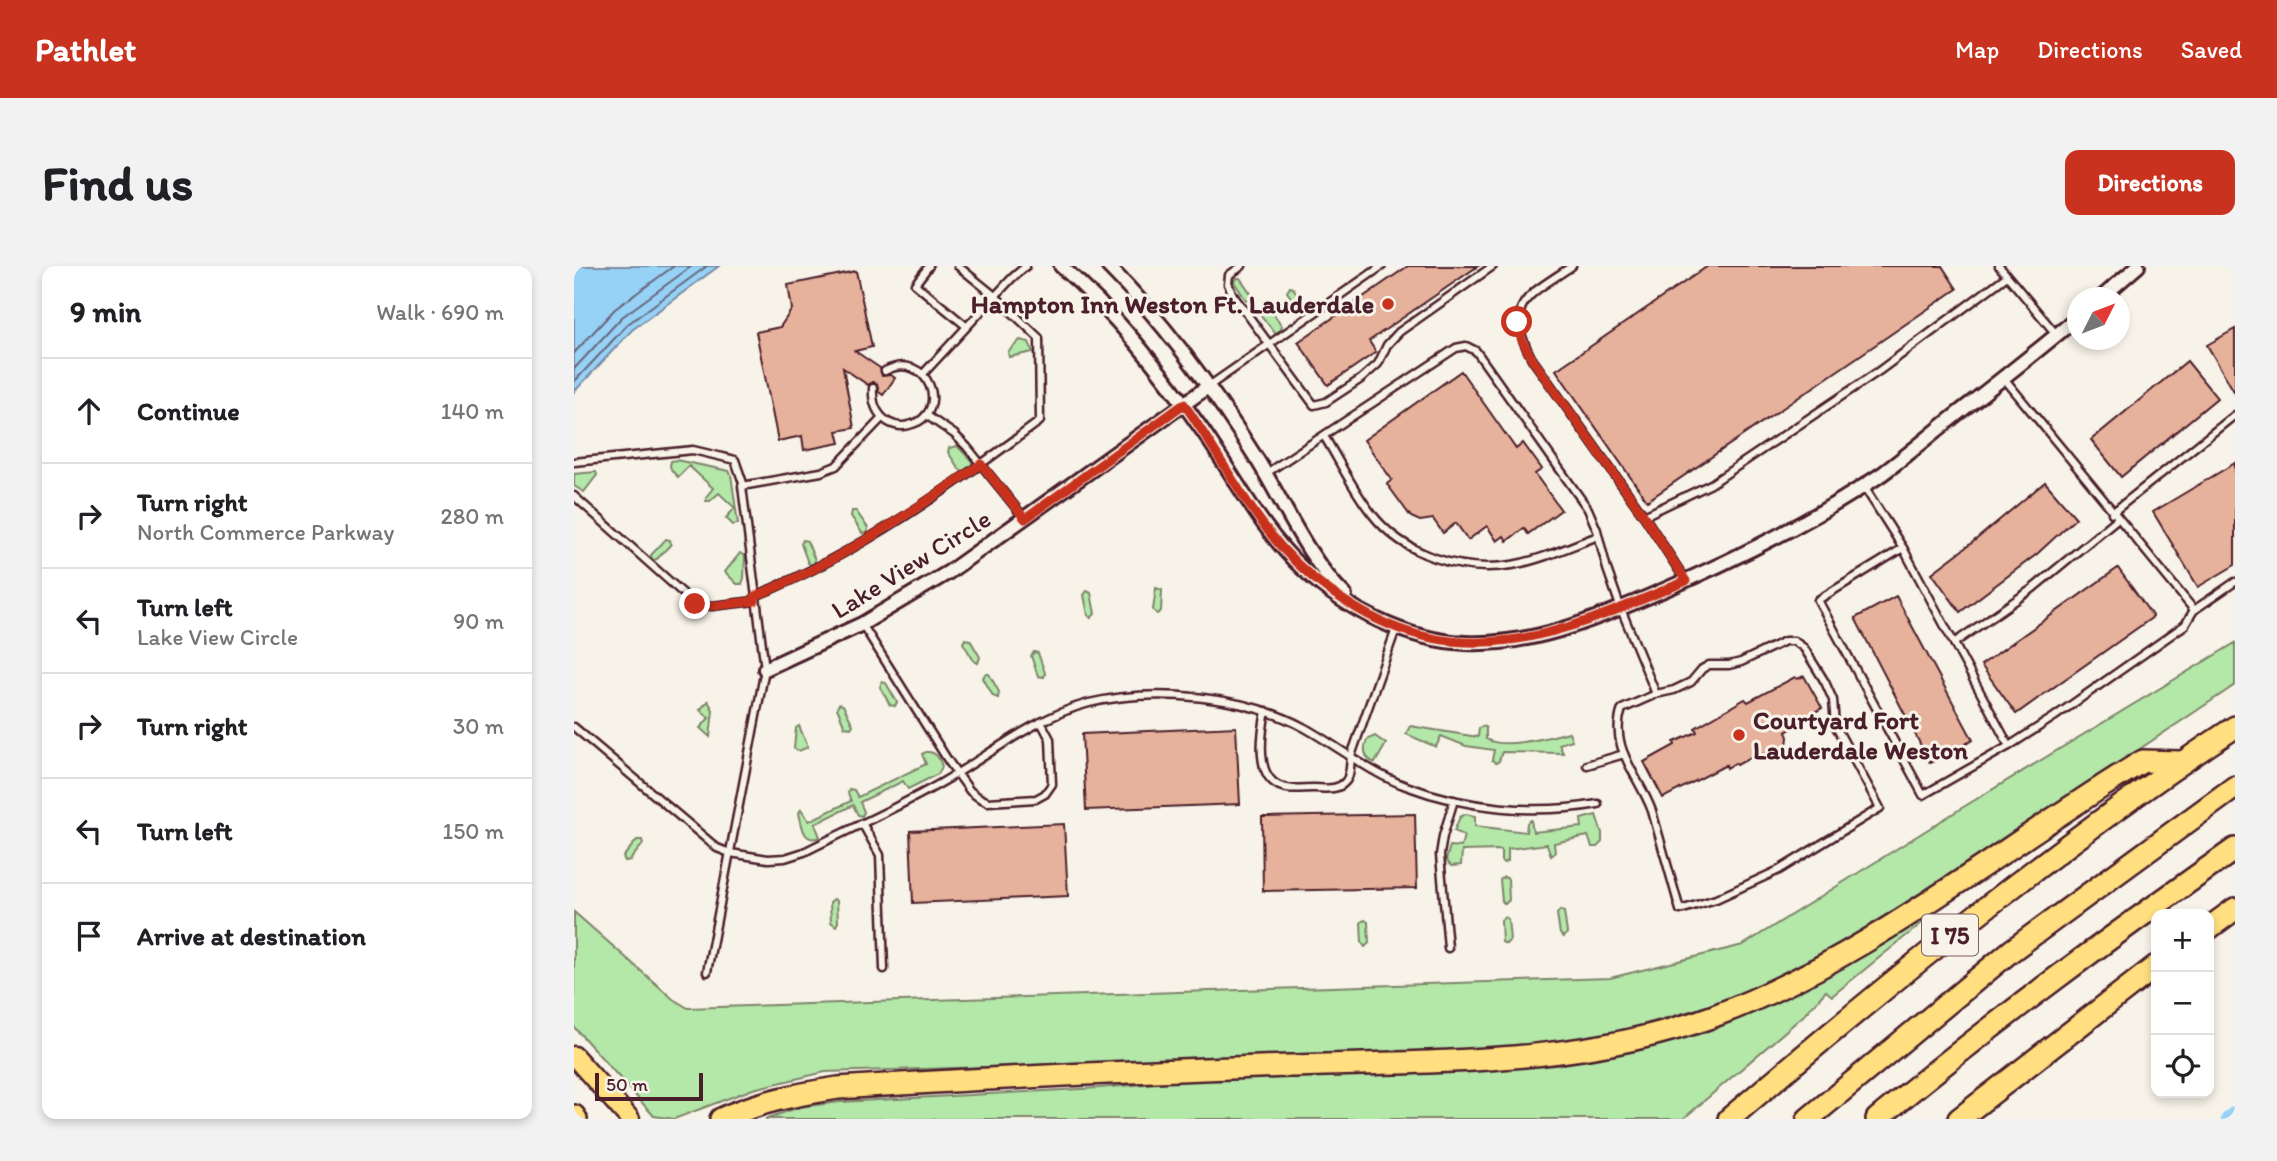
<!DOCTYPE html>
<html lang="en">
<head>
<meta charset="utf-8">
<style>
	:root { --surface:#fff; --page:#f2f2f2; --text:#202124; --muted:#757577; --line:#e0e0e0; --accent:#c8321e }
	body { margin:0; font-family:Itim,sans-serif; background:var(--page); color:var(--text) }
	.controls { position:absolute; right:21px; bottom:21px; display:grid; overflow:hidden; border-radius:14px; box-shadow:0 4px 10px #0003 }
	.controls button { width:63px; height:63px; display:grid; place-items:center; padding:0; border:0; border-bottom:2px solid var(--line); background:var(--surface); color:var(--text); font:35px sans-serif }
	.compass { position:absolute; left:1493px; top:21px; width:63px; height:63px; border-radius:50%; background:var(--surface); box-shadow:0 4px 10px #0003; rotate:48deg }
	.scale { position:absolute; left:21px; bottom:18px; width:108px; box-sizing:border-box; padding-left:7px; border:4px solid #4a1f2b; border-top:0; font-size:19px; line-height:24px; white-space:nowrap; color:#4a1f2b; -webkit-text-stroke:5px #f7f3e8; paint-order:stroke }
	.stop { position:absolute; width:21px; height:21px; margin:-16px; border:5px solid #c8321e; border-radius:50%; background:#fff }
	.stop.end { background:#c8321e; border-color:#fff; box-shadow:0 2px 7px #0008 }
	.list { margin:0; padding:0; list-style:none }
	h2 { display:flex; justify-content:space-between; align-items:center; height:91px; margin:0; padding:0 28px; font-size:30px }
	h2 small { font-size:23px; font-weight:400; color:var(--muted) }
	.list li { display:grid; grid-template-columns:46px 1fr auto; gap:21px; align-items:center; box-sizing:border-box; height:105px; padding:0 28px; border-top:2px solid var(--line) }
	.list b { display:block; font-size:26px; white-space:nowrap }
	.list p { margin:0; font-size:23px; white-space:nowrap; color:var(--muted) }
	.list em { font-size:23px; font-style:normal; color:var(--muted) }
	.icon { flex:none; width:38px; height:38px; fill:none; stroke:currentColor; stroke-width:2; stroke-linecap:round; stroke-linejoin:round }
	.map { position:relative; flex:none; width:1661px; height:853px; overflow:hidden; border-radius:14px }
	header { display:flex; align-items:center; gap:42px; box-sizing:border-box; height:98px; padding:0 35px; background:var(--accent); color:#fff }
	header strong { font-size:33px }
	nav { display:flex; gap:38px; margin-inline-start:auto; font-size:24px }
	.intro { display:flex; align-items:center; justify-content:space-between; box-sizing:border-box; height:168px; padding:0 42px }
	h1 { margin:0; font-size:49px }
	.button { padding:18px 32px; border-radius:14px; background:var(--accent); color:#fff; font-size:24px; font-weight:700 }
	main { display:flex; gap:42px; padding:0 42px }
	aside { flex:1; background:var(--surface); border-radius:14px; box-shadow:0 4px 10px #0003 }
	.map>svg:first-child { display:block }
	.green { fill:#b3e8a9; stroke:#7e846a; stroke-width:2 }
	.water { fill:#96d1f6; stroke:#788aa5; stroke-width:2 }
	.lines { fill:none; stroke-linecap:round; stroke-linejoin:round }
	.shore { stroke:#68667c; stroke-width:2 }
	.canal { stroke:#96d1f6; stroke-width:16 }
	.building { fill:#e7b29b; stroke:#4a1f2b; stroke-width:2 }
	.lane-casing { stroke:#4a1f2b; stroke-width:11 }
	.street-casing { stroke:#4a1f2b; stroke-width:18 }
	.primary-casing { stroke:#4a1f2b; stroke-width:23 }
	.highway-casing { stroke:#4a1f2b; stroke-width:26 }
	.lane { stroke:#f7f3e8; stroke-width:6 }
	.street { stroke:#f7f3e8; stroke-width:12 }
	.primary { stroke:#ffdf80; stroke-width:18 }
	.highway { stroke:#ffdf80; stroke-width:21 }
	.route { stroke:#c8321e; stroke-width:9 }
	.poi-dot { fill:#c8321e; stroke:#f7f3e8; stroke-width:2.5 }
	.labels { text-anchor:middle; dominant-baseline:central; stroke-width:6; stroke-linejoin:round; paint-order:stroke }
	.shield { fill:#f7f3e8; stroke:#7e5f64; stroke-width:2 }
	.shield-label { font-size:24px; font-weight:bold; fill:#4a1f2b }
	.poi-label { font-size:26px; font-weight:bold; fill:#4a1f2b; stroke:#f7f3e8; text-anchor:end }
	.street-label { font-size:26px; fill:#4a1f2b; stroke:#f7f3e8 }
</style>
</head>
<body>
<header>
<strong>Pathlet</strong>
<nav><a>Map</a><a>Directions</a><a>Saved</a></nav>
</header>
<div class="intro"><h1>Find us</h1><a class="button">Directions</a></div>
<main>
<aside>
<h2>9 min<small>Walk · 690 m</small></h2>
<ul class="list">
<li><svg class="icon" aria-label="ahead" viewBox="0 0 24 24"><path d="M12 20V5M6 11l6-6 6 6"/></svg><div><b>Continue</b></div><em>140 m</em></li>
<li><svg class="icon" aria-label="right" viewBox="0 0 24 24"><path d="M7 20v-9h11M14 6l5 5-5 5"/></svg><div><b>Turn right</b><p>North Commerce Parkway</p></div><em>280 m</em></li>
<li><svg class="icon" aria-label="left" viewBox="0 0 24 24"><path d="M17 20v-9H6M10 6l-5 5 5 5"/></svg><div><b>Turn left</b><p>Lake View Circle</p></div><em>90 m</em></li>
<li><svg class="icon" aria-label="right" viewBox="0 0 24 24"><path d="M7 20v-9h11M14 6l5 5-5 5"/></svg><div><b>Turn right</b></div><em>30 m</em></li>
<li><svg class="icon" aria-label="left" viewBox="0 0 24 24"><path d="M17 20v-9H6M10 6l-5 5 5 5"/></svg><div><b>Turn left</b></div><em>150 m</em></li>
<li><svg class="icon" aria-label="arrive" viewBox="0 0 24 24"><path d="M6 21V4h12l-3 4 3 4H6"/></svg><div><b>Arrive at destination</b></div></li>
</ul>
</aside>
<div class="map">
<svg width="1661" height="853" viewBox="0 0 1661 853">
	<rect width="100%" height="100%" fill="#f7f3e8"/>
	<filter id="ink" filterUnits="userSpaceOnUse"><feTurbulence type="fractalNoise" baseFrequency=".0143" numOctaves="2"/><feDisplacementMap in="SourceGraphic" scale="14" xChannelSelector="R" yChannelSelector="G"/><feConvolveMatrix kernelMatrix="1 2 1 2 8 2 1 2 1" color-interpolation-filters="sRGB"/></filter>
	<g filter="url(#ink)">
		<g class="green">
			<polygon points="662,12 666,12 678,29 676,35 672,34 660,16"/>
			<polygon points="716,21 719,22 731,39 730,45 725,43 713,26"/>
			<polygon points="695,41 708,60 707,64 701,67 686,48 687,44"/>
			<polygon points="446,74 455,76 459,86 435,91 434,86"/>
			<polygon points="383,180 398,195 397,200 389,205 385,203 374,186 375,182"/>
			<polygon points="102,194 155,205 157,208 164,258 159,259 152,252 161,242 145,227 136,235 132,235 132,231 139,222 115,200 104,211 98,205 96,200 97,195"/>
			<polygon points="22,206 23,209 10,226 0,220 0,208"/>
			<polygon points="278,245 282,245 294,262 293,268 288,267 277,250"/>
			<polygon points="92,273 96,274 97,278 83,293 78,294 77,289"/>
			<polygon points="229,274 233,275 241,294 239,299 234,297 227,278"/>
			<polygon points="166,287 171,290 170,312 168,318 163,318 151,306"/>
			<polygon points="582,322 588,324 587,345 583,348 579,344"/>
			<polygon points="513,325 517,327 521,348 517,352 514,349 510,329"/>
			<polygon points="391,373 396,374 406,391 404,397 400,395 389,377"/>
			<polygon points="1661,377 1661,419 1257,690 1190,724 1064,760 999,776 928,785 251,806 179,823 100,853 80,850 0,761 0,646 99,733 114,742 1036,712 1169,679 1391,540"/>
			<polygon points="460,386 464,387 471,407 470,411 464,410 457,390"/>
			<polygon points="411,408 415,408 425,426 424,432 419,430 409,412"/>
			<polygon points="308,416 312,417 323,436 321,440 316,439 306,421"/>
			<polygon points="134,435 139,444 136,471 126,462 135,452 126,444"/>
			<polygon points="265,438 269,439 279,459 277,462 271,461 263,442"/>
			<polygon points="225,460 234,481 225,485 220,482 222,462"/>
			<path d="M 836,460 L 904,471 L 905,462 L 910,460 L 912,462 L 912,473 C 930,484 975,471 995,466 L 998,474 L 985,478 L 989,487 L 928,486 L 925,495 L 922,497 L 918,494 L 920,484 L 892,480 L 867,470 L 862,481 L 832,468 Z"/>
			<path d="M 801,470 L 812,478 L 801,497 C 790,493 789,483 793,474 Z"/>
			<path d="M 352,486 C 361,485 366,492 368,501 L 364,508 L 334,523 L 329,515 L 286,536 L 290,546 L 288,550 L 284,549 L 279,539 L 241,558 L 246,571 C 229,578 228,559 225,547 L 227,543 L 235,555 L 277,535 L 274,527 L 275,523 L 280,524 L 284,531 L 352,498 L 348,488 Z"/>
			<polygon points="892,548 901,550 901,560 952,566 953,557 957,554 959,566 1008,561 1007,553 1022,549 1028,567 1028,576 1023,581 1018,581 1014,570 980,577 981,587 977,590 973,578 934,583 934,595 930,597 927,595 927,584 888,585 887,599 877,600 872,594 876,580 887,581 890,569 880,565 886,551"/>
			<polygon points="63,574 68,574 69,578 56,594 51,595 49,591"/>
			<polygon points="930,611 934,613 935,634 931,638 928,635 926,614"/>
			<polygon points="260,633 263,635 264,656 262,660 257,656 256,636"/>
			<polygon points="986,644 990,646 993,667 990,671 986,668 983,648"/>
			<polygon points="1349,649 1353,653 1258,730 1252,725 1229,750 1109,853 191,853 226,841 266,836 525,822 713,806 1053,781"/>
			<polygon points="931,651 934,653 936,674 932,678 928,676 927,654"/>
			<polygon points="791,654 794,656 795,677 791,681 788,677 787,656"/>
		</g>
		<polygon class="water" points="0,0 145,0 58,64 0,126"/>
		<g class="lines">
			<g class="shore">
				<polyline points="0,87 41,43 100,0"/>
				<polyline points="0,103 48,51 118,0"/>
				<polyline points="0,116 54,58 133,0"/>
			</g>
			<polyline class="canal" points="1655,853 1661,848"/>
		</g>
		<g class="building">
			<polygon points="834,0 904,0 795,75 802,86 754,119 724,76"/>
			<polygon points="1134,0 1368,0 1383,23 1073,235 982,104"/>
			<polygon points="282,5 298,81 281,85 306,102 308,110 317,109 321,112 309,129 305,126 303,118 298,116 294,119 269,102 280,162 263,165 266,177 230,184 228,170 204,175 182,66 206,61 218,43 214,19"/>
			<polygon points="1661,63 1661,127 1633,79"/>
			<polygon points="1613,95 1643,132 1547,211 1517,174"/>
			<polygon points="887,105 942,183 949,177 968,203 961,208 987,244 954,268 950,262 933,275 930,270 923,275 913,260 894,274 882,257 869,267 859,253 846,255 837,251 813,218 818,214 790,174"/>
			<polygon points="1661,197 1661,299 1624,321 1579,246"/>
			<polygon points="1471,216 1502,252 1463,288 1386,346 1358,307 1399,276"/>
			<polygon points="1544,302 1579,351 1442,448 1407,399"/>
			<polygon points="1322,330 1399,474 1356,497 1281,352"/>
			<polygon points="1230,410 1248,442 1226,454 1228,456 1212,466 1214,471 1213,480 1196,490 1185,487 1163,499 1161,497 1153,502 1152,499 1089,532 1070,496 1101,479 1100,476 1123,466 1121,462 1171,433 1174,436 1221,411 1223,413"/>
			<polygon points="662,461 666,538 512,544 508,468"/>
			<polygon points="841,548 843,622 689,625 688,551"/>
			<polygon points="490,558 494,630 339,637 336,565"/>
		</g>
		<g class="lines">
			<g class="lane-casing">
				<g id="lane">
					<polyline points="355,0 341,18 392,60"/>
					<polyline points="668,0 655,9 654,18 659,29 740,139 752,136 787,113 804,98 813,79 825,66 919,0"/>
					<path d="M 998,0 C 954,30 928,37 958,93 L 1070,250 L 1112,315"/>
					<polyline points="1425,0 1482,68"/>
					<polyline points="349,108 438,12 452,0"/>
					<polyline points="635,120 808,0"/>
					<path d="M 299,122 C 298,136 302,148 314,156 C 321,160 328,161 335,159 C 379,149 354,82 311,105"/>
					<polyline points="352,149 380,168 393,181 451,253"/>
					<path d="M 750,170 C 766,196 779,224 798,248 C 830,289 887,307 938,299 C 967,294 997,280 1024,270"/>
					<polyline points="0,196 119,184 161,194 170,220"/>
					<path d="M 691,208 L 882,82 L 892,80 L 902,85 L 1014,243 L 1023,264 L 1033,303 L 1047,343 L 1082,428 L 1048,443 C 1034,481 1066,511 1078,545 L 1106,644 L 1142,633 L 1205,604 L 1306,542 L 1261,459 L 1259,434 L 1251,416 L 1230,382 L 1220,375 L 1211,375 L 1167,396 L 1155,399 L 1135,399 L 1128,403 L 1117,416 L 1100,424 L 1082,428"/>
					<polyline points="1289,219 1329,282 1435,480 1480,451 1611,359 1620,344 1429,111"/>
					<polyline points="0,230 121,338 138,340 181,335"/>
					<polyline points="1538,247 1661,149"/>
					<polyline points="1070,250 1137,218 1305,105 1433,10"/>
					<polyline points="1329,282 1244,334 1349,529 1435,480"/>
					<path d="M 181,330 C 285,287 376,222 466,155 L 465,72 L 421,30 L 384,0"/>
					<polyline points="1620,344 1661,316"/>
					<polyline points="288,358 375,496 396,525 404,531 414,536 462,533 471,528 478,518 476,473 467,456"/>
					<polyline points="1380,377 1458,323 1543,253"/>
					<path d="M 692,445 C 688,465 681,505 702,518 C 712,525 728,522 740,522 C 750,522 763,525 771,516 C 777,510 776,498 777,490 L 822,363"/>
					<path d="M 0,461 L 143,582 L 156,587 L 194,593 L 211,592 L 230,586 C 277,562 326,541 372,514 C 418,487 462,451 515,437 C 581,421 672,430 731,462 C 765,481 796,507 832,520 C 893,543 961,549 1024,538"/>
					<polyline points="1013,499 1050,488"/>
					<polyline points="288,557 306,589 310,703"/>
					<polyline points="874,682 866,589 869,570 880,534"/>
					<polyline points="133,706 191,403 168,220 247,206 262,200 308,152"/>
				</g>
			</g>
			<g class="street-casing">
				<g id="street">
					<path d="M 487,0 C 542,48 587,105 629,165 C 662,213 687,264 730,304 C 773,344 832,374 891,377 C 956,380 1017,355 1076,330 C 1156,296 1236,257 1308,208 C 1334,189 1358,168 1383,148 C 1424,116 1464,85 1504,51"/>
					<path d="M 534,0 C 592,58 641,126 684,195 C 711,239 733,292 771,329"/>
					<polyline points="1527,32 1564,0"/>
					<polyline points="191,403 288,358 375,306 635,120"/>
				</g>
			</g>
			<g class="primary-casing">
				<polyline id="primary" points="0,790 56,853"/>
			</g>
			<g class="highway-casing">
				<g id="highway">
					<polyline points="1635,662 1661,643"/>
					<polyline points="0,850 2,853"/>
					<path d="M 147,853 C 184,836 224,828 264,822 C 414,812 564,805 715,800 C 856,795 1005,800 1140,750 C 1297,691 1427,581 1569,495 L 1607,496"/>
					<path d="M 1155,853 C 1318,714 1483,579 1661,461"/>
					<polyline points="1234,853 1437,685 1661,521"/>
					<path d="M 1303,853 C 1418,757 1539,669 1661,583"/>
					<polyline points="1385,853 1582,700"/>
				</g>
			</g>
			<use href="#lane" class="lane"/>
			<use href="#street" class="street"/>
			<use href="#primary" class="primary"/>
			<use href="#highway" class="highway"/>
		</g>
	</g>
	<g class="lines" filter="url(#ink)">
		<path class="route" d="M 121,338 L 138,340 L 181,335 L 181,330 C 263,297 335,248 407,198 L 451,253 L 610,138 C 644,186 670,239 709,283 C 728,304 750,322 774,337 C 892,413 996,364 1112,315 L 1070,250 L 958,93 L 948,74 L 943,56"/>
	</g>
	<g class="poi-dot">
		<circle cx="814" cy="38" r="7"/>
		<circle cx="1165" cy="469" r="7"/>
	</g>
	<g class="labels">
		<rect class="shield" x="1348" y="648.5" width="56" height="41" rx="5"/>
		<g class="shield-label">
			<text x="1376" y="669">I 75</text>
		</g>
		<g class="poi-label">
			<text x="800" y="38">Hampton Inn Weston Ft. Lauderdale</text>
			<text x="1179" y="454" text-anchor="start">Courtyard Fort<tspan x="1179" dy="30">Lauderdale Weston</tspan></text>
		</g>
		<g class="street-label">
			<text transform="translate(337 298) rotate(-32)">Lake View Circle</text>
		</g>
	</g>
</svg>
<div class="controls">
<button>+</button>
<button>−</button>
<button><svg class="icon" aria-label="locate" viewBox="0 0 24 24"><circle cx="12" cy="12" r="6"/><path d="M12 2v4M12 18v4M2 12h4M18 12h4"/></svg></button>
</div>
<svg class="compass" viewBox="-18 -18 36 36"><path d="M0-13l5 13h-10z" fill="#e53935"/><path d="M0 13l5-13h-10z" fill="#757577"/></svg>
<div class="scale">50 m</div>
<div class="stop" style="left:943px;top:56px"></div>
<div class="stop end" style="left:121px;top:338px"></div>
</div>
</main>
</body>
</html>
